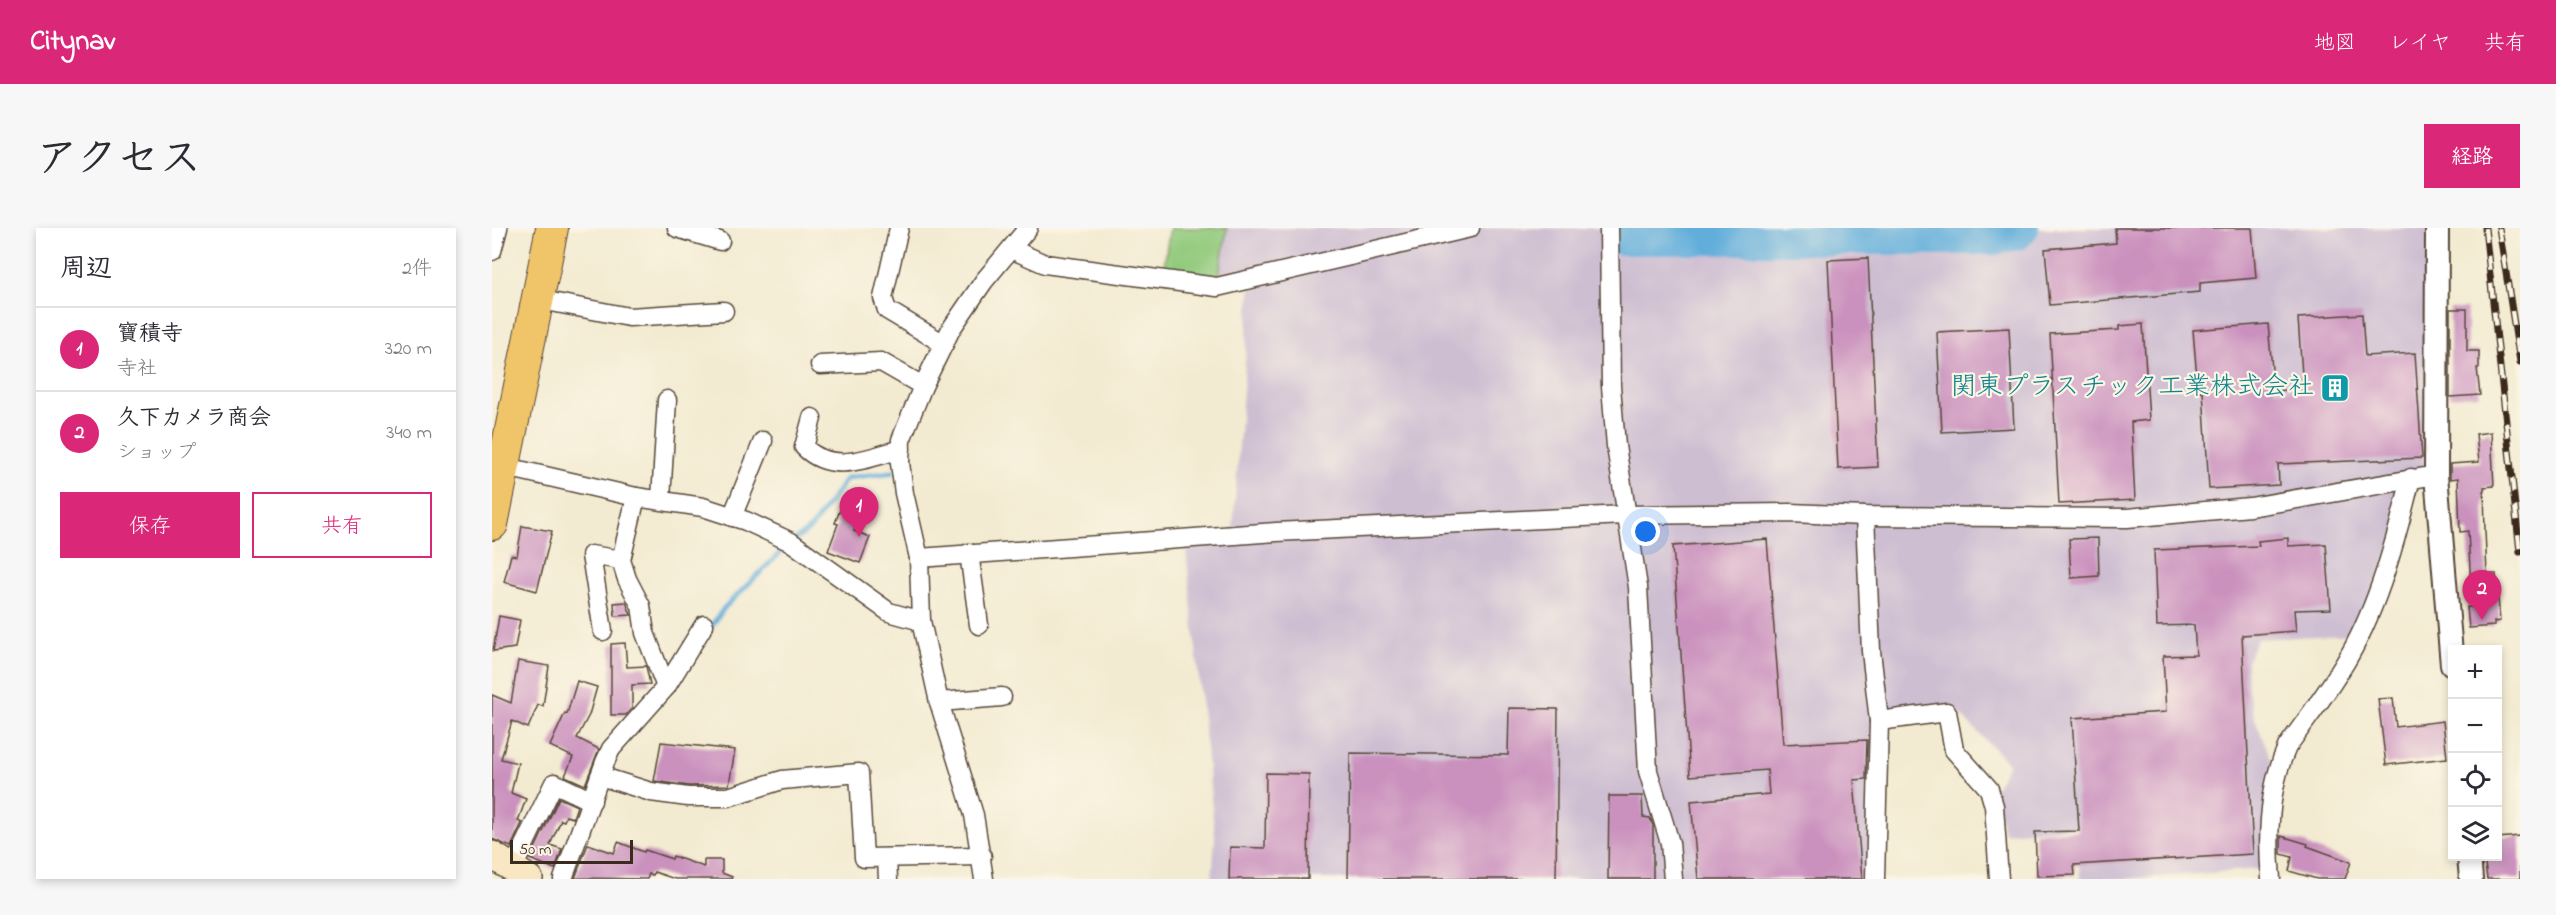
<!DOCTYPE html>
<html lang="ja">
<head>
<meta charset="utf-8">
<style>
	:root { --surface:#fff; --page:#f7f7f7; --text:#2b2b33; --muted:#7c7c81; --line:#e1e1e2; --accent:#db2777 }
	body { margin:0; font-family:"Indie Flower","Klee One",sans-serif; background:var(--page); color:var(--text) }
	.controls { position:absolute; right:18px; bottom:18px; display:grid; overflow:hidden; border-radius:0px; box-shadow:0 3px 9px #0003 }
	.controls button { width:54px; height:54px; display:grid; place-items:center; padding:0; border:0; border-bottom:2px solid var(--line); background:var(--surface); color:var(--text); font:30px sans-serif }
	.scale { position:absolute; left:18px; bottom:15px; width:123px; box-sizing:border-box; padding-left:6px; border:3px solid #3b2a1e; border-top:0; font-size:16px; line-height:21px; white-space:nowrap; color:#3b2a1e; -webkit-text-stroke:4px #fcf5e5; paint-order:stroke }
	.you { position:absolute; left:1154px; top:304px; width:21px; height:21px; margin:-15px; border:4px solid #fff; border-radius:50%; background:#1a73e8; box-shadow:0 0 0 9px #1a73e833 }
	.badge { display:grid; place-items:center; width:39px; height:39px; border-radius:50%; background:var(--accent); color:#fff; font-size:20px; font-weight:700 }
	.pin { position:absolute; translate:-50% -50px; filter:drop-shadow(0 2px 3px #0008) }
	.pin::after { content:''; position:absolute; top:32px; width:21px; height:18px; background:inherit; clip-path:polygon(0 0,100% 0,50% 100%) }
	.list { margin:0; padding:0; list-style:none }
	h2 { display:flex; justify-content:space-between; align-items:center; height:78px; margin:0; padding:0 24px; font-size:26px }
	h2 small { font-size:20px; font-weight:400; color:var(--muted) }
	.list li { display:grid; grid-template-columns:39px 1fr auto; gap:18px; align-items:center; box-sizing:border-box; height:84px; padding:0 24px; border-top:2px solid var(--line) }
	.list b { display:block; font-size:22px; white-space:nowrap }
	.list p { margin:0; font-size:20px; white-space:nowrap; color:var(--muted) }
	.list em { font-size:20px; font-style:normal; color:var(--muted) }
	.actions { display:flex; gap:12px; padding:18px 24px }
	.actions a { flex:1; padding:14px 0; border:2px solid var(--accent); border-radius:0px; text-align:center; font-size:21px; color:var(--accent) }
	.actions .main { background:var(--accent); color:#fff }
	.icon { flex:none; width:33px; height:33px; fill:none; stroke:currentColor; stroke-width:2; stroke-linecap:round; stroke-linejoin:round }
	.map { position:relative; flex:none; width:2028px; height:651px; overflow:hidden; border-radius:0px }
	header { display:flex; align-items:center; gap:36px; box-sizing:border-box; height:84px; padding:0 30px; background:var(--accent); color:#fff }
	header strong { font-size:28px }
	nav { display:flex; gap:33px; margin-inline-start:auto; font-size:21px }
	.intro { display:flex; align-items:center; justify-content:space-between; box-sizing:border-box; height:144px; padding:0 36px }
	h1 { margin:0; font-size:42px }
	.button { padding:15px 27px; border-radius:0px; background:var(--accent); color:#fff; font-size:21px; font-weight:700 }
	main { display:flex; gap:36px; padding:0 36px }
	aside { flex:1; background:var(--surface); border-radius:0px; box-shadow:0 3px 9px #0003 }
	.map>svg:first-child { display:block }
	.industrial { fill:#cebed2 }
	.green { fill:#92ca7d; stroke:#667a4e; stroke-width:1.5 }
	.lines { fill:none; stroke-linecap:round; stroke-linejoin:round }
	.stream { stroke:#62aedb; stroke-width:5 }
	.river { stroke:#62aedb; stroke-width:30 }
	.building { fill:#ca91be }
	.minor-casing { stroke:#574739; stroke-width:21 }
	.tertiary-casing { stroke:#574739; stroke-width:26 }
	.secondary-casing { stroke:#574739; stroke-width:30 }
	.trunk-casing { stroke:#574739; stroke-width:34 }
	.minor { stroke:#fff; stroke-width:18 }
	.tertiary { stroke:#fff; stroke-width:22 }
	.secondary { stroke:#f9e7c3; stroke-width:27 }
	.trunk { stroke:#f0c469; stroke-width:32 }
	.rail-casing { stroke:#3b2a1e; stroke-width:7 }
	.rail { stroke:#fcf5e5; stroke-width:4.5; stroke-dasharray:14; stroke-linecap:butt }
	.labels { text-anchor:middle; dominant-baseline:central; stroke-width:4.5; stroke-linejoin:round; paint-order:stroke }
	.culture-label { font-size:26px; fill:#0d838f; stroke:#fcf5e5; text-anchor:end }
</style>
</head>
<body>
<header>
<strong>Citynav</strong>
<nav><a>地図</a><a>レイヤ</a><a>共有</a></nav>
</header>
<div class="intro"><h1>アクセス</h1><a class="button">経路</a></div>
<main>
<aside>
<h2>周辺<small>2件</small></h2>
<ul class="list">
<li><span class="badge">1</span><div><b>寶積寺</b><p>寺社</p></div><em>320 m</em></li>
<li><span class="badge">2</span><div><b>久下カメラ商会</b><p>ショップ</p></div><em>340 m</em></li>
</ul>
<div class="actions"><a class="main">保存</a><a>共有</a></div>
</aside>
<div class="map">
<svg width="2028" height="651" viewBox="0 0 2028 651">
	<rect width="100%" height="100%" fill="#fcf5e5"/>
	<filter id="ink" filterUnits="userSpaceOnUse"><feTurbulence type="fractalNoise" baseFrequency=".0167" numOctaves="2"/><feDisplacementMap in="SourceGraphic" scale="12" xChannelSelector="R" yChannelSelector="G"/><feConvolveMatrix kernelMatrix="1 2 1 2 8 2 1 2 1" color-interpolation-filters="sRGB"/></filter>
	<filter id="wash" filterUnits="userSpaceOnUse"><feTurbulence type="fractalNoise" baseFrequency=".008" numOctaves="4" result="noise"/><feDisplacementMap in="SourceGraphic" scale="24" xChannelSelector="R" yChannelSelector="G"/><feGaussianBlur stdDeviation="1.35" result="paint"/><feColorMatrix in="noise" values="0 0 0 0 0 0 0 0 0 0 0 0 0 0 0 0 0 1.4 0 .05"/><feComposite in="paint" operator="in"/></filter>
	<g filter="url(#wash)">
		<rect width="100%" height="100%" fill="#f3ebd1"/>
		<polygon class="industrial" points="735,0 1936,0 1932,242 1863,406 1765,411 1755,433 1756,463 1763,491 1782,538 1769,641 1636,651 1588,651 1585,599 1512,605 1501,563 1517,536 1461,479 1392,486 1379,651 720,651 723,609 694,322 741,300 759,52 725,59"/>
		<polygon class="green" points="678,0 735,0 726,53 670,49"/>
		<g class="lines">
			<polyline class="stream" points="217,402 232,380 295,318 319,300 355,250 401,244"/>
			<polyline class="river" points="1129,12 1502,12 1526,7 1532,0"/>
		</g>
		<g id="blocks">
			<g class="building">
				<polygon points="1623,0 1760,0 1764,50 1708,55 1708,64 1558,77 1553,21 1624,15"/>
				<polygon points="1376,30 1386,239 1346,241 1336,32"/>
				<polygon points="1958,81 1975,81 1975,123 1987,123 1987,140 1985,140 1988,167 1958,169"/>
				<polygon points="1870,86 1873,128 1923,125 1930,230 1786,236 1787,257 1717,261 1711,163 1706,163 1701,102 1776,96 1782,163 1811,161 1806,90"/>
				<polygon points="1651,96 1657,192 1639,194 1643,272 1567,276 1558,106 1627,102 1627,98"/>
				<polygon points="1517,100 1522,200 1450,204 1445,104"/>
				<polygon points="1999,204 2002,258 1992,259 1993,303 1995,346 2004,346 2008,393 2002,394 2002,398 1977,400 1975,379 1980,379 1976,303 1968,304 1966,250 1958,251 1958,236 1987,234 1984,206"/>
				<polygon points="354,266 373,272 362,303 378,309 368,335 336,323 346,296 343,295"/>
				<polygon points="30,298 60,303 45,363 12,354 19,327 25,328"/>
				<polygon points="1606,310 1607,348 1579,350 1577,311"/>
				<polygon points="1796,310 1796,318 1834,316 1839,381 1802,382 1804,403 1750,407 1761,626 1582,637 1583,647 1545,648 1543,604 1587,603 1580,490 1674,484 1671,428 1704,427 1702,397 1665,398 1662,322 1767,318 1766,313"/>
				<polygon points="1275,311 1291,516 1375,512 1374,551 1362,552 1370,651 1206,651 1199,573 1277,566 1275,542 1198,548 1181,318"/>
				<polygon points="134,374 139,387 123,388 122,375"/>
				<polygon points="7,388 28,392 23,420 1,423"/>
				<polygon points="133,415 135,439 154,438 158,456 140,457 140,480 134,487 119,487 119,416"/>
				<polygon points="26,433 57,438 51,478 46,477 36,500 20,493 9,531 26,535 19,565 34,571 26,593 30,595 19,619 0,611 0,467 19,475"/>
				<polygon points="85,453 105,459 97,487 85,510 107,521 93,557 73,548 81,529 58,518 73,485 75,486"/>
				<polygon points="1901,470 1904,499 1951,493 1955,530 1894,537 1886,471"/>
				<polygon points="1017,480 1066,481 1064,651 856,651 858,525 1016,527"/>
				<polygon points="169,514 243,522 237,557 197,558 162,553"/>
				<polygon points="774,545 817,546 816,651 737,651 738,619 773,620"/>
				<polygon points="1117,568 1150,568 1151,589 1158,590 1161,597 1161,651 1116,651"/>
				<polygon points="67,570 85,578 81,590 74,588 72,593 69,592 58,617 70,621 63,641 38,631"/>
				<polygon points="1789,608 1816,616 1815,618 1859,634 1853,651 1825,651 1797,643 1800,629 1789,626"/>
				<polygon points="2028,608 2028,651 1995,651 1992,628 2006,628 2006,610"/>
				<polygon points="126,614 152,624 153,622 180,631 181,628 212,639 212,632 230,632 230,645 240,649 239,651 183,651 162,644 161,647 157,646 155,651 83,650 96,616 122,625"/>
			</g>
		</g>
	</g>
	<g filter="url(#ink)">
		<use href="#blocks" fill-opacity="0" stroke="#574739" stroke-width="1.5"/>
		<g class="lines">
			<g class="minor-casing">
				<g id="minor">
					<polyline points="185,0 228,13"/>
					<polyline points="407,0 391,70 395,82 452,116"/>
					<polyline points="1117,0 1119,158 1124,218 1146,359 1156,543 1178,615 1181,651"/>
					<polyline points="519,21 553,36 725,59 978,0"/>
					<polyline points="0,23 6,0"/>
					<polyline points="44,71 137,89 232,83"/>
					<polyline points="328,137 389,134 431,158"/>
					<path d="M 320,190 L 312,219 C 340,247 376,230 409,221"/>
					<polyline points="10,238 144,269 211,279 254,293 299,314 397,384 429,393"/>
					<polyline points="144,269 129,332 135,351 149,378 153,405 174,459"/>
					<polyline points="169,271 175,172"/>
					<polyline points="1373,288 1379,423 1387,493 1383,651"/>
					<polyline points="240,289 271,213"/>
					<polyline points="477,325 487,397"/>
					<polyline points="427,330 784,304 1133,287 1298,285 1373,288 1635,290 1758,279 1944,247"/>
					<polyline points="111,403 99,327 129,332"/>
					<polyline points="447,474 510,469"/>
					<polyline points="1387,493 1455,484 1462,522 1497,561 1502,578 1507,651"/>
					<polyline points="108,548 159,564 196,569 236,569 290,552 367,545 372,630 490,628"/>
					<polyline points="395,630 396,651"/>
					<polyline points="21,640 62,555 100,573"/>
					<polyline points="71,651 113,534 119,521 174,459 212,397"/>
					<polyline points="492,651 482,587 447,474 429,393 427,330 412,265 408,235 409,212 431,158 459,101 492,53 536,0"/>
					<path d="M 1779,651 C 1775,608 1777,559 1795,519 C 1816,489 1839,460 1857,428 C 1887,376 1905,308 1919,250"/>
				</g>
			</g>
			<g class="tertiary-casing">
				<g id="tertiary">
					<polyline points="1945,0 1944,247 1960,437"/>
					<polyline points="1977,628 1979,651"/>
				</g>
			</g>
			<g class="secondary-casing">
				<polyline id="secondary" points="0,627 37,651"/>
			</g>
			<g class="trunk-casing">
				<polyline id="trunk" points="0,296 60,0"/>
			</g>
			<use href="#minor" class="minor"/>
			<use href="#tertiary" class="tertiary"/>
			<use href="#secondary" class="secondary"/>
			<use href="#trunk" class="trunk"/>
			<g class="rail-casing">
				<g id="rail">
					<polyline points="1993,0 2028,324"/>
					<polyline points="2007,0 2028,134"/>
				</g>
			</g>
			<use href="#rail" class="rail"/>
		</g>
	</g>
	<defs>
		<g id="building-square" transform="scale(1.5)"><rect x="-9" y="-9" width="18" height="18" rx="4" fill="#0f9aa8" stroke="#fcf5e5"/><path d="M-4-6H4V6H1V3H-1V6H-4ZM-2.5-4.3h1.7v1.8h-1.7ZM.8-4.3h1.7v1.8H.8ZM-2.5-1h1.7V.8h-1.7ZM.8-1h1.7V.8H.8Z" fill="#fff"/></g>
	</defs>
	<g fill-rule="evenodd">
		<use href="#building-square" x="1843" y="160"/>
	</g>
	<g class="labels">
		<g class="culture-label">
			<text x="1822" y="160">関東プラスチック工業株式会社</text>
		</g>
	</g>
</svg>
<div class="controls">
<button>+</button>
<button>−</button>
<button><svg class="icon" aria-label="locate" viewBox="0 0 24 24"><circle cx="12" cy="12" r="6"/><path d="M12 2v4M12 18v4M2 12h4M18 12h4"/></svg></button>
<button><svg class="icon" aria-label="layers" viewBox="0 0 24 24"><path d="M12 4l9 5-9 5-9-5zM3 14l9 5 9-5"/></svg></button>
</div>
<div class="scale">50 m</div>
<div class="you"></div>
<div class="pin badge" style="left:367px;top:309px">1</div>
<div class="pin badge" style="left:1990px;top:392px">2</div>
</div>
</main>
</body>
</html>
